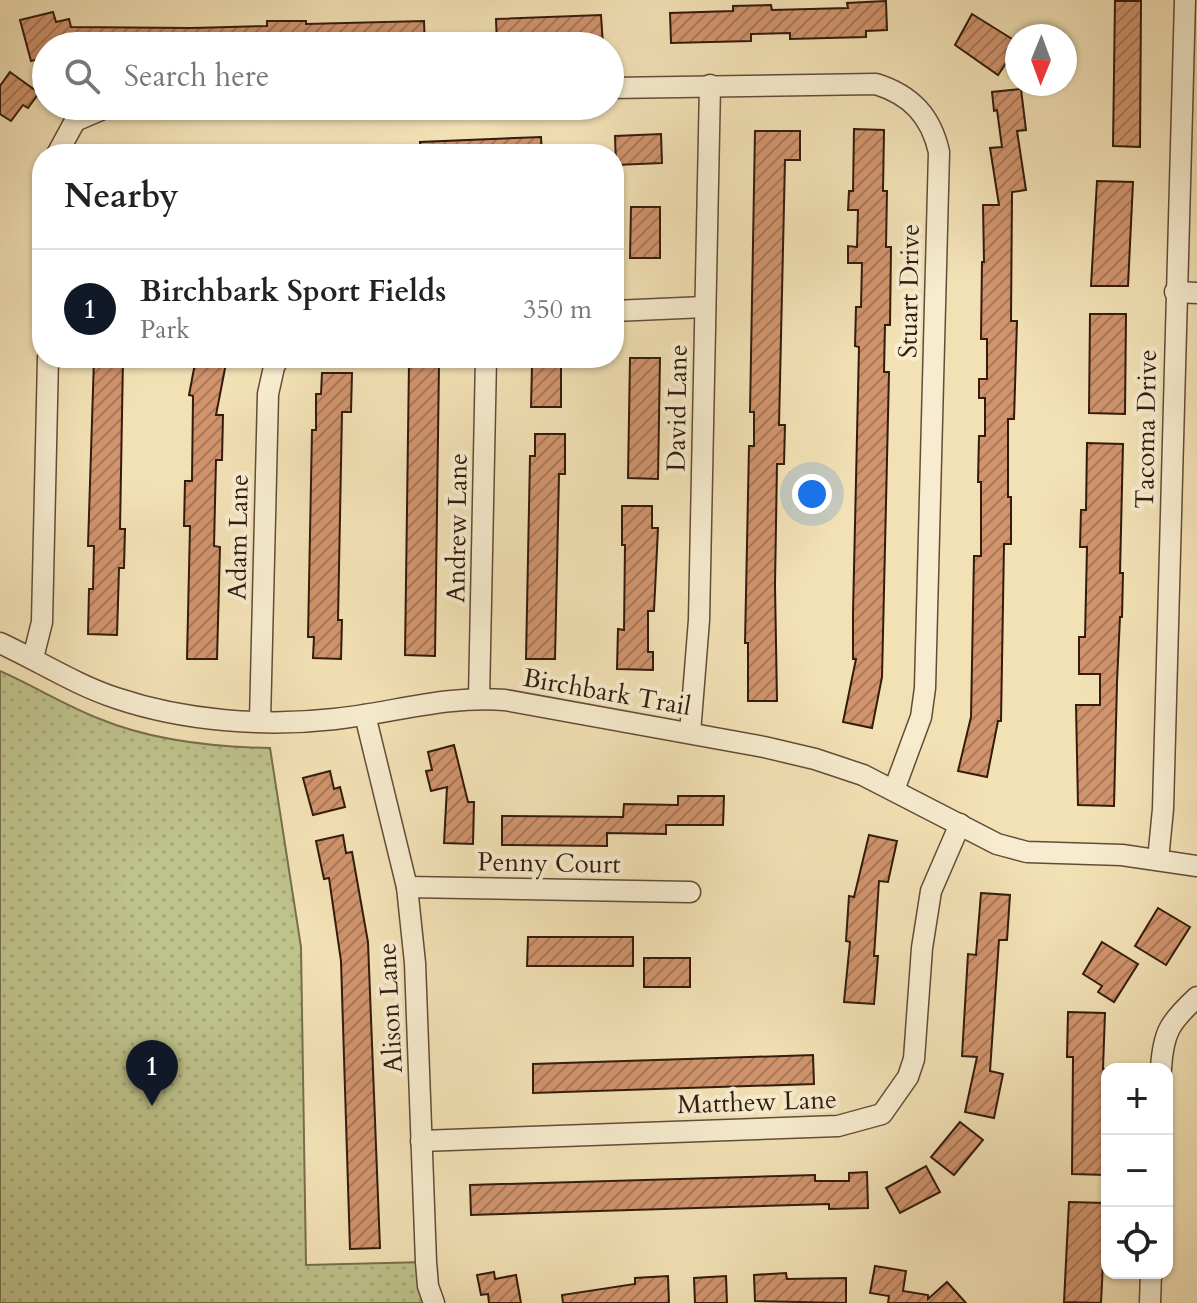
<!DOCTYPE html>
<html lang="en">
<head>
<meta charset="utf-8">
<style>
	:root { --surface:#fff; --page:#f2f2f2; --text:#222; --muted:#767676; --line:#e0e0e0; --accent:#111827 }
	body { margin:0; font-family:Cardo,serif; background:var(--page); color:var(--text) }
	.controls { position:absolute; right:24px; bottom:24px; display:grid; overflow:hidden; border-radius:16px; box-shadow:0 2px 6px #0004 }
	.controls button { width:72px; height:72px; display:grid; place-items:center; padding:0; border:0; border-bottom:2px solid var(--line); background:var(--surface); color:var(--text); font:40px sans-serif }
	.compass { position:absolute; left:1005px; top:24px; width:72px; height:72px; border-radius:50%; background:var(--surface); box-shadow:0 2px 6px #0004; rotate:181deg }
	.you { position:absolute; left:812px; top:494px; width:28px; height:28px; margin:-20px; border:6px solid #fff; border-radius:50%; background:#1a73e8; box-shadow:0 0 0 12px #1a73e833 }
	.badge { display:grid; place-items:center; width:52px; height:52px; border-radius:50%; background:var(--accent); color:#fff; font-size:26px; font-weight:700 }
	.pin { position:absolute; translate:-50% -66px; filter:drop-shadow(0 2px 4px #0008) }
	.pin::after { content:''; position:absolute; top:42px; width:28px; height:24px; background:inherit; clip-path:polygon(0 0,100% 0,50% 100%) }
	.list { margin:0; padding:0; list-style:none }
	h2 { display:flex; justify-content:space-between; align-items:center; height:104px; margin:0; padding:0 32px; font-size:34px }
	h2 small { font-size:26px; font-weight:400; color:var(--muted) }
	.list li { display:grid; grid-template-columns:52px 1fr auto; gap:24px; align-items:center; box-sizing:border-box; height:120px; padding:0 32px; border-top:2px solid var(--line) }
	.list b { display:block; font-size:30px; white-space:nowrap }
	.list p { margin:0; font-size:26px; white-space:nowrap; color:var(--muted) }
	.list em { font-size:26px; font-style:normal; color:var(--muted) }
	.icon { flex:none; width:44px; height:44px; fill:none; stroke:currentColor; stroke-width:2; stroke-linecap:round; stroke-linejoin:round }
	.map { position:relative; flex:none; width:1197px; height:1303px; overflow:hidden }
	.search { position:absolute; background:var(--surface); box-shadow:0 2px 6px #0004; left:32px; top:32px; width:592px; height:88px; display:flex; align-items:center; gap:20px; box-sizing:border-box; padding:0 28px; border-radius:44px; color:var(--muted); font-size:30px }
	.panel { position:absolute; background:var(--surface); box-shadow:0 2px 6px #0004; left:32px; top:144px; width:592px; height:224px; border-radius:32px }
	.map>svg:first-child { display:block }
	.park { fill:url(#park-dots); stroke:#786e4c; stroke-width:2 }
	.building { fill:url(#building-hatch); stroke:#331b0d; stroke-width:2 }
	.lines { fill:none; stroke-linecap:round; stroke-linejoin:round }
	.minor-casing { stroke:#634c37; stroke-width:23 }
	.minor { stroke:#f7eccf; stroke-width:20 }
	.labels { text-anchor:middle; dominant-baseline:central; stroke-width:8; stroke-linejoin:round; paint-order:stroke }
	.street-label { font-size:26px; fill:#331b0d; stroke:#f7eccf }
</style>
</head>
<body>
<div class="map">
<svg width="1197" height="1303" viewBox="0 0 1197 1303">
	<defs>
		<pattern id="park-dots" width="8" height="8" patternUnits="userSpaceOnUse" patternTransform="scale(2)"><rect width="8" height="8" fill="#bec28b"/><path d="M2 2h.1M6 6h.1" fill="none" stroke="#a4a677" stroke-width="1.8" stroke-linecap="round"/></pattern>
		<pattern id="building-hatch" width="6" height="6" patternUnits="userSpaceOnUse" patternTransform="scale(2)"><rect width="6" height="6" fill="#d1946d"/><path d="M-1 1l2-2M0 6l6-6M5 7l2-2" fill="none" stroke="#aa7858"/></pattern>
	</defs>
	<rect width="100%" height="100%" fill="#f2e1b5"/>
	<filter id="stains"><feTurbulence type="fractalNoise" baseFrequency=".0025" numOctaves="4"/><feColorMatrix values="0 0 0 0 .2 0 0 0 0 .09 0 0 0 0 .02 0 0 0 .5 -.17"/></filter>
	<radialGradient id="worn" r=".72"><stop offset=".6" stop-color="#630" stop-opacity="0"/><stop offset="1" stop-color="#630" stop-opacity=".3"/></radialGradient>
	<path class="park" d="M 0,671 C 34,686 66,706 100,719 C 153,741 214,747 270,748 L 301,947 L 306,1265 L 426,1262 L 434,1303 L 0,1303 Z"/>
	<g class="building">
		<polygon points="886,1 887,30 866,31 866,37 790,39 790,33 751,34 751,41 671,43 670,13 733,11 733,6 771,5 772,10 848,8 847,3"/>
		<polygon points="1115,1 1141,1 1140,147 1113,146"/>
		<polygon points="53,12 56,22 69,19 71,27 192,28 267,26 267,21 306,21 306,24 424,21 425,46 46,46 46,57 31,61 20,20"/>
		<polygon points="972,14 1017,42 1017,47 998,75 955,45"/>
		<polygon points="601,15 603,45 497,46 496,19"/>
		<polygon points="10,72 39,93 28,108 23,105 11,121 0,114 0,86"/>
		<polygon points="1021,89 1026,130 1017,131 1026,190 1012,192 1011,321 1017,321 1014,419 1008,419 1008,497 1011,497 1011,544 1004,544 1001,721 998,721 987,777 958,771 971,717 974,556 981,556 981,482 978,482 979,436 985,436 985,398 979,398 979,379 987,379 987,339 981,339 982,262 984,262 983,205 999,205 990,148 1002,147 997,110 994,111 992,92"/>
		<polygon points="854,129 884,130 883,191 887,191 886,247 891,247 890,325 885,325 884,372 889,372 882,677 872,728 843,722 856,659 853,659 853,613 859,347 855,346 856,307 861,307 862,263 848,263 848,246 857,247 858,210 848,210 849,191 853,191"/>
		<polygon points="755,131 800,131 800,160 785,160 779,425 785,425 784,464 777,464 775,585 777,701 748,701 748,643 745,643 749,446 754,446 754,412 750,412"/>
		<polygon points="661,134 662,163 616,165 615,136"/>
		<polygon points="541,137 542,154 421,154 420,142"/>
		<polygon points="1097,181 1133,182 1128,286 1091,286"/>
		<polygon points="631,207 660,207 660,258 630,258"/>
		<polygon points="1090,314 1126,314 1125,414 1089,413"/>
		<polygon points="94,358 123,358 120,529 125,529 124,568 119,568 117,635 88,634 89,589 93,589 94,546 88,546"/>
		<polygon points="196,358 227,358 216,415 223,415 222,460 216,460 214,546 220,547 217,659 187,659 190,526 184,526 185,481 192,481 193,396 189,395"/>
		<polygon points="630,358 660,358 658,479 628,478"/>
		<polygon points="409,363 439,363 435,656 405,655"/>
		<polygon points="532,366 561,366 561,407 531,407"/>
		<polygon points="322,373 352,373 351,412 342,412 338,620 342,620 341,659 313,658 314,637 308,637 312,430 316,430 316,394 321,394"/>
		<polygon points="535,434 565,434 565,474 559,474 555,659 526,659 530,456 535,456"/>
		<polygon points="1087,443 1123,444 1120,573 1123,573 1122,617 1120,617 1117,682 1114,806 1078,805 1076,705 1100,705 1100,674 1079,674 1079,637 1085,637 1087,547 1080,547 1081,510 1086,510"/>
		<polygon points="622,506 652,506 652,528 658,528 654,611 648,611 648,652 653,652 653,670 617,669 618,629 624,630 625,545 622,545"/>
		<polygon points="454,745 468,802 474,802 473,844 444,843 447,787 431,791 426,771 432,770 428,752"/>
		<polygon points="330,771 334,789 340,787 345,807 313,815 303,778"/>
		<polygon points="678,796 724,796 723,825 666,825 666,834 607,833 607,846 502,845 502,816 623,817 624,804 678,805"/>
		<polygon points="343,835 346,853 352,852 368,942 380,1248 350,1249 341,961 329,878 324,879 316,841"/>
		<polygon points="869,835 897,841 888,882 879,881 874,956 878,956 874,1004 844,1002 850,942 846,941 849,896 854,897"/>
		<polygon points="981,893 1010,895 1007,940 999,940 990,1071 1003,1074 994,1118 965,1112 977,1057 962,1056 968,954 976,955"/>
		<polygon points="1158,908 1190,927 1166,965 1135,946"/>
		<polygon points="528,937 633,937 633,966 527,966"/>
		<polygon points="1102,942 1138,964 1114,1002 1098,992 1102,986 1083,974"/>
		<rect x="644" y="958" width="46" height="29"/>
		<polygon points="1068,1012 1105,1013 1103,1069 1107,1070 1107,1175 1072,1174 1073,1057 1067,1057"/>
		<polygon points="813,1055 814,1084 533,1093 533,1064"/>
		<polygon points="960,1122 983,1140 954,1175 931,1157"/>
		<polygon points="926,1166 940,1192 900,1213 886,1188"/>
		<polygon points="867,1172 868,1208 829,1209 829,1204 471,1215 470,1185 815,1175 815,1181 849,1181 849,1173"/>
		<polygon points="1069,1202 1106,1203 1101,1303 1064,1302"/>
		<polygon points="875,1266 906,1271 903,1291 928,1295 928,1299 947,1282 966,1303 888,1303 889,1296 870,1293"/>
		<polygon points="494,1272 495,1279 516,1275 521,1303 489,1303 488,1294 481,1295 477,1275"/>
		<polygon points="786,1273 787,1279 846,1278 846,1303 755,1301 754,1275"/>
		<polygon points="668,1276 669,1303 563,1303 562,1295 635,1284 635,1278"/>
		<polygon points="726,1276 727,1303 695,1303 694,1278"/>
	</g>
	<g class="lines">
		<g class="minor-casing">
			<g id="minor">
				<path d="M 610,88 L 876,84 C 911,95 931,116 939,152 L 925,688 L 921,717 L 894,790"/>
				<polyline points="57,154 75,121 110,106"/>
				<polyline points="1175,292 1197,293"/>
				<polyline points="614,311 705,307"/>
				<path d="M 0,643 C 39,661 76,685 116,698 C 184,721 264,727 335,719 C 392,713 447,695 505,700 L 764,747 L 815,759 L 863,775 L 997,844 L 1027,852 L 1122,855 L 1197,866"/>
				<polyline points="33,658 42,622 48,358"/>
				<polyline points="479,698 486,358"/>
				<polyline points="365,715 407,887 415,963 426,1262 428,1286 434,1303"/>
				<polyline points="260,721 268,394 274,367 279,358"/>
				<polyline points="690,733 699,620 710,85"/>
				<polyline points="1158,860 1163,809 1185,0"/>
				<polyline points="407,887 690,892"/>
				<path d="M 1161,1069 C 1163,1032 1170,1022 1197,997"/>
				<polyline points="421,1141 838,1126 882,1114 908,1077 914,1059 922,948 931,891 960,824"/>
				<polyline points="1150,1303 1151,1273"/>
			</g>
		</g>
		<use href="#minor" class="minor"/>
	</g>
	<g class="labels">
		<g class="street-label">
			<text transform="translate(909 291) rotate(-89)">Stuart Drive</text>
			<text transform="translate(677 408) rotate(-89)">David Lane</text>
			<text transform="translate(1146 429) rotate(-89)">Tacoma Drive</text>
			<text transform="translate(457 528) rotate(-89)">Andrew Lane</text>
			<text transform="translate(238 537) rotate(-89)">Adam Lane</text>
			<text transform="translate(607 692) rotate(10)">Birchbark Trail</text>
			<text transform="translate(549 863) rotate(1)">Penny Court</text>
			<text transform="translate(390 1008) rotate(-93)">Alison Lane</text>
			<text transform="translate(757 1102) rotate(-2)">Matthew Lane</text>
		</g>
	</g>
	<rect width="100%" height="100%" filter="url(#stains)"/>
	<rect width="100%" height="100%" fill="url(#worn)"/>
</svg>
<div class="controls">
<button>+</button>
<button>−</button>
<button><svg class="icon" aria-label="locate" viewBox="0 0 24 24"><circle cx="12" cy="12" r="6"/><path d="M12 2v4M12 18v4M2 12h4M18 12h4"/></svg></button>
</div>
<svg class="compass" viewBox="-18 -18 36 36"><path d="M0-13l5 13h-10z" fill="#e53935"/><path d="M0 13l5-13h-10z" fill="#767676"/></svg>
<div class="you"></div>
<div class="pin badge" style="left:152px;top:1106px">1</div>
<div class="search"><svg class="icon" aria-label="search" viewBox="0 0 24 24"><circle cx="10" cy="10" r="6"/><path d="M15 15l6 6"/></svg>Search here</div>
<section class="panel">
<h2>Nearby<small></small></h2>
<ul class="list">
<li><span class="badge">1</span><div><b>Birchbark Sport Fields</b><p>Park</p></div><em>350 m</em></li>
</ul>
</section>
</div>
</body>
</html>
